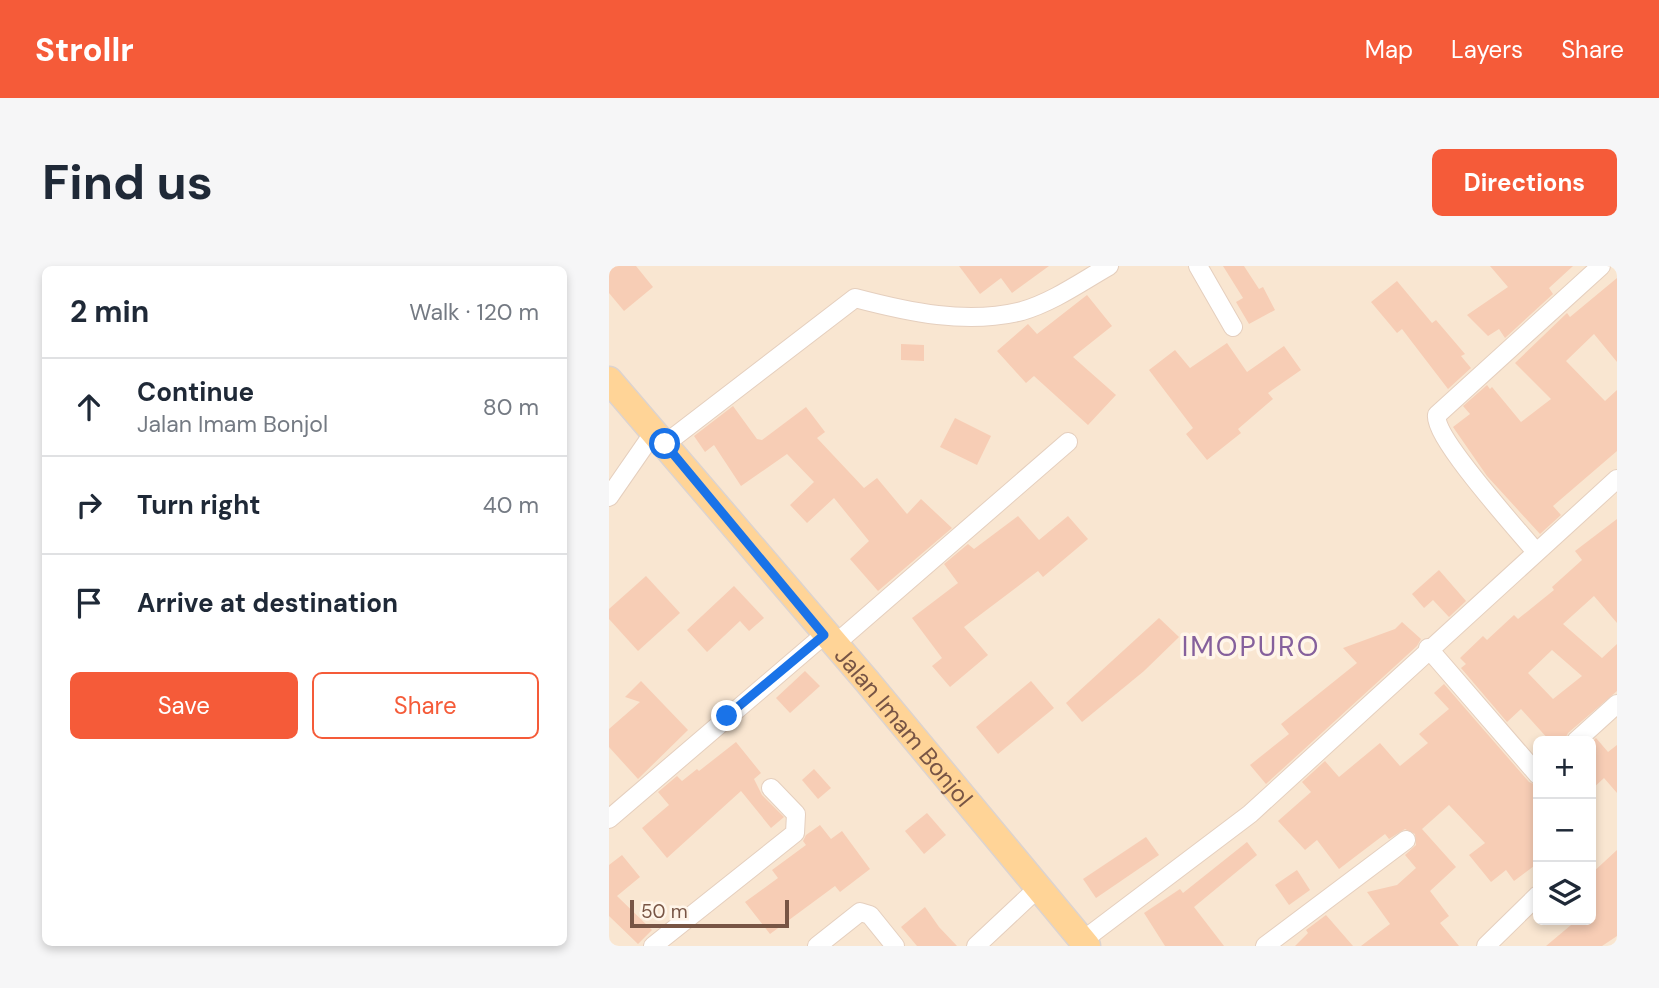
<!DOCTYPE html>
<html lang="en">
<head>
<meta charset="utf-8">
<style>
	:root { --surface:#fff; --page:#f6f6f7; --text:#1f2937; --muted:#747a83; --line:#e0e1e3; --accent:#f55b39 }
	body { margin:0; font-family:"DM Sans",sans-serif; background:var(--page); color:var(--text) }
	.controls { position:absolute; right:21px; bottom:21px; display:grid; overflow:hidden; border-radius:10px; box-shadow:0 4px 10px #0003 }
	.controls button { width:63px; height:63px; display:grid; place-items:center; padding:0; border:0; border-bottom:2px solid var(--line); background:var(--surface); color:var(--text); font:35px sans-serif }
	.scale { position:absolute; left:21px; bottom:18px; width:159px; box-sizing:border-box; padding-left:7px; border:4px solid #785545; border-top:0; font-size:19px; line-height:24px; white-space:nowrap; color:#785545; -webkit-text-stroke:5px #fff5e9; paint-order:stroke }
	.stop { position:absolute; width:21px; height:21px; margin:-16px; border:5px solid #1a73e8; border-radius:50%; background:#fff }
	.stop.end { background:#1a73e8; border-color:#fff; box-shadow:0 2px 7px #0008 }
	.list { margin:0; padding:0; list-style:none }
	h2 { display:flex; justify-content:space-between; align-items:center; height:91px; margin:0; padding:0 28px; font-size:30px }
	h2 small { font-size:23px; font-weight:400; color:var(--muted) }
	.list li { display:grid; grid-template-columns:46px 1fr auto; gap:21px; align-items:center; box-sizing:border-box; height:98px; padding:0 28px; border-top:2px solid var(--line) }
	.list b { display:block; font-size:26px; white-space:nowrap }
	.list p { margin:0; font-size:23px; white-space:nowrap; color:var(--muted) }
	.list em { font-size:23px; font-style:normal; color:var(--muted) }
	.actions { display:flex; gap:14px; padding:21px 28px }
	.actions a { flex:1; padding:16px 0; border:2px solid var(--accent); border-radius:10px; text-align:center; font-size:24px; color:var(--accent) }
	.actions .main { background:var(--accent); color:#fff }
	.icon { flex:none; width:38px; height:38px; fill:none; stroke:currentColor; stroke-width:2; stroke-linecap:round; stroke-linejoin:round }
	.map { position:relative; flex:none; width:1008px; height:680px; overflow:hidden; border-radius:10px }
	header { display:flex; align-items:center; gap:42px; box-sizing:border-box; height:98px; padding:0 35px; background:var(--accent); color:#fff }
	header strong { font-size:33px }
	nav { display:flex; gap:38px; margin-inline-start:auto; font-size:24px }
	.intro { display:flex; align-items:center; justify-content:space-between; box-sizing:border-box; height:168px; padding:0 42px }
	h1 { margin:0; font-size:49px }
	.button { padding:18px 32px; border-radius:10px; background:var(--accent); color:#fff; font-size:24px; font-weight:700 }
	main { display:flex; gap:42px; padding:0 42px }
	aside { flex:1; background:var(--surface); border-radius:10px; box-shadow:0 4px 10px #0003 }
	.map>svg:first-child { display:block }
	.residential { fill:#f9e6d1; fill-rule:evenodd }
	.building { fill:#f7cdb5; fill-rule:evenodd }
	.lines { fill:none; stroke-linecap:round; stroke-linejoin:round }
	.minor-casing { stroke:#e5cfbe; stroke-width:20 }
	.primary-casing { stroke:#dcd3cf; stroke-width:29 }
	.minor { stroke:#fff; stroke-width:18 }
	.primary { stroke:#ffd497; stroke-width:26 }
	.route { stroke:#1a73e8; stroke-width:9 }
	.labels { text-anchor:middle; dominant-baseline:central; stroke-width:7; stroke-linejoin:round; paint-order:stroke }
	.street-label { font-size:24px; fill:#785545; stroke:#fff5e9 }
	.quarter-label { font-size:28px; letter-spacing:2px; fill:#85609c; stroke:#fff5e9 }
</style>
</head>
<body>
<header>
<strong>Strollr</strong>
<nav><a>Map</a><a>Layers</a><a>Share</a></nav>
</header>
<div class="intro"><h1>Find us</h1><a class="button">Directions</a></div>
<main>
<aside>
<h2>2 min<small>Walk · 120 m</small></h2>
<ul class="list">
<li><svg class="icon" aria-label="ahead" viewBox="0 0 24 24"><path d="M12 20V5M6 11l6-6 6 6"/></svg><div><b>Continue</b><p>Jalan Imam Bonjol</p></div><em>80 m</em></li>
<li><svg class="icon" aria-label="right" viewBox="0 0 24 24"><path d="M7 20v-9h11M14 6l5 5-5 5"/></svg><div><b>Turn right</b></div><em>40 m</em></li>
<li><svg class="icon" aria-label="arrive" viewBox="0 0 24 24"><path d="M6 21V4h12l-3 4 3 4H6"/></svg><div><b>Arrive at destination</b></div></li>
</ul>
<div class="actions"><a class="main">Save</a><a>Share</a></div>
</aside>
<div class="map">
<svg width="1008" height="680" viewBox="0 0 1008 680">
	<rect width="100%" height="100%" fill="#fef2e1"/>
	<path class="residential" d="M 0,0 L 1008,0 L 1008,680 L 0,680 ZM 929,475 L 982,475 L 982,654 L 929,654 Z"/>
	<g class="building">
		<polygon points="0,0 27,0 44,21 15,45 0,27"/>
		<polygon points="350,0 440,0 403,27 392,12 371,28"/>
		<polygon points="614,0 635,0 650,23 654,21 666,44 640,58 627,36 634,32"/>
		<polygon points="881,0 964,0 940,22 944,28 896,72 890,63 879,70 858,49 899,21"/>
		<polygon points="1008,12 1008,96 985,68 957,95 996,135 1008,124 1008,185 944,240 952,249 931,268 878,210 844,161 861,148 854,140 878,119 881,123 883,121 912,156 942,133 906,97 958,47 961,51"/>
		<polygon points="788,15 823,57 827,54 856,88 852,90 862,102 839,123 793,63 788,67 762,36"/>
		<polygon points="478,29 503,60 464,91 507,129 479,159 425,110 417,117 388,85 419,58 428,68"/>
		<polygon points="618,77 638,106 675,80 692,104 659,127 664,133 629,163 632,167 598,194 577,168 584,162 540,104 566,84 581,102"/>
		<polygon points="292,78 315,79 315,95 292,94"/>
		<polygon points="124,140 148,173 153,174 197,141 216,166 208,172 255,222 268,212 298,248 312,233 343,262 269,325 241,293 260,275 225,232 198,257 181,239 205,216 178,188 132,220 105,179 96,186 85,170"/>
		<polygon points="346,152 382,170 368,199 331,181"/>
		<polygon points="409,250 430,274 459,250 479,273 434,311 429,305 355,361 379,389 341,421 323,400 333,392 303,352 349,317 335,298 359,278 365,283"/>
		<path d="M 1008,253 L 1008,357 L 985,330 L 954,358 L 993,392 L 1008,378 L 1008,425 L 959,467 L 955,475 L 941,475 L 912,443 L 898,456 L 852,402 L 857,398 L 851,392 L 874,370 L 878,374 L 905,349 L 909,353 L 945,324 L 943,321 L 973,294 L 966,285 ZM 943,384 L 973,410 L 944,433 L 919,407 Z"/>
		<polygon points="830,304 857,335 840,351 824,334 815,342 803,328"/>
		<polygon points="37,310 71,347 29,385 0,353 0,343"/>
		<polygon points="125,320 155,352 140,365 131,355 98,386 78,364"/>
		<polygon points="550,352 570,371 535,405 473,456 457,437"/>
		<polygon points="793,356 812,373 808,380 657,518 641,499 680,468 672,458 748,397 734,382 786,363"/>
		<polygon points="196,405 211,420 181,447 167,432"/>
		<polygon points="32,415 79,464 29,513 0,481 0,463 31,436 16,431"/>
		<polygon points="422,415 445,442 389,488 367,461"/>
		<polygon points="835,418 920,516 929,520 929,597 905,615 897,604 882,616 860,589 876,577 840,539 813,563 847,601 821,625 840,650 831,657 850,680 752,680 781,658 758,626 788,619 807,602 796,589 807,579 806,568 796,563 780,573 776,568 730,603 708,574 696,584 669,555 702,526 693,516 716,495 730,511 771,477 791,500 819,477 810,468 840,443 825,427"/>
		<polygon points="987,472 999,486 1008,479 1008,527 995,512 982,524 982,477"/>
		<polygon points="127,476 152,507 145,513 153,529 175,551 162,562 132,525 58,592 33,562 60,539 49,526 68,510 73,515 88,503 90,505"/>
		<polygon points="205,503 222,522 209,533 193,514"/>
		<polygon points="318,547 337,569 315,588 296,565"/>
		<polygon points="211,559 222,573 233,565 261,603 231,626 226,620 161,668 136,636 169,612 163,604 197,579 194,575 197,569"/>
		<polygon points="537,571 550,589 487,632 474,613"/>
		<polygon points="638,576 648,589 585,641 615,680 556,680 535,647 571,623 574,627"/>
		<polygon points="1008,584 1008,670 993,680 937,680 968,654 982,654 982,608"/>
		<polygon points="13,589 31,611 8,630 43,664 29,678 0,650 0,599"/>
		<polygon points="688,604 701,624 680,639 666,619"/>
		<polygon points="316,641 330,661 348,680 308,680 292,661"/>
		<polygon points="717,649 744,680 686,680 699,667 697,664"/>
	</g>
	<g class="lines">
		<g class="minor-casing">
			<g id="minor">
				<polyline points="589,0 624,61"/>
				<path d="M 56,178 L 246,32 C 299,46 358,59 413,45 C 444,36 472,16 500,0"/>
				<polyline points="0,231 45,166"/>
				<path d="M 927,286 C 909,264 824,171 828,149 L 992,0"/>
				<polyline points="225,379 459,176"/>
				<polyline points="819,382 929,509"/>
				<polyline points="967,475 1008,438"/>
				<polyline points="0,553 215,369"/>
				<polyline points="473,675 641,548 1008,213"/>
				<polyline points="44,680 186,567 187,548 162,522"/>
				<polyline points="208,680 251,646 261,649 286,680"/>
				<polyline points="367,680 429,622"/>
				<polyline points="656,680 797,574"/>
				<polyline points="877,680 929,629"/>
			</g>
		</g>
		<g class="primary-casing">
			<g id="primary">
				<path id="s1" d="M 0,114 L 257,414 L 478,680"/>
			</g>
		</g>
		<use href="#minor" class="minor"/>
		<use href="#primary" class="primary"/>
	</g>
	<g class="lines">
		<polyline class="route" points="56,178 215,369 118,450"/>
	</g>
	<g class="labels">
		<g class="street-label">
			<text stroke="none"><textPath href="#s1" startOffset="455">Jalan Imam Bonjol</textPath></text>
		</g>
		<g class="quarter-label">
			<text x="642" y="380">IMOPURO</text>
		</g>
	</g>
</svg>
<div class="controls">
<button>+</button>
<button>−</button>
<button><svg class="icon" aria-label="layers" viewBox="0 0 24 24"><path d="M12 4l9 5-9 5-9-5zM3 14l9 5 9-5"/></svg></button>
</div>
<div class="scale">50 m</div>
<div class="stop" style="left:56px;top:178px"></div>
<div class="stop end" style="left:118px;top:450px"></div>
</div>
</main>
</body>
</html>
